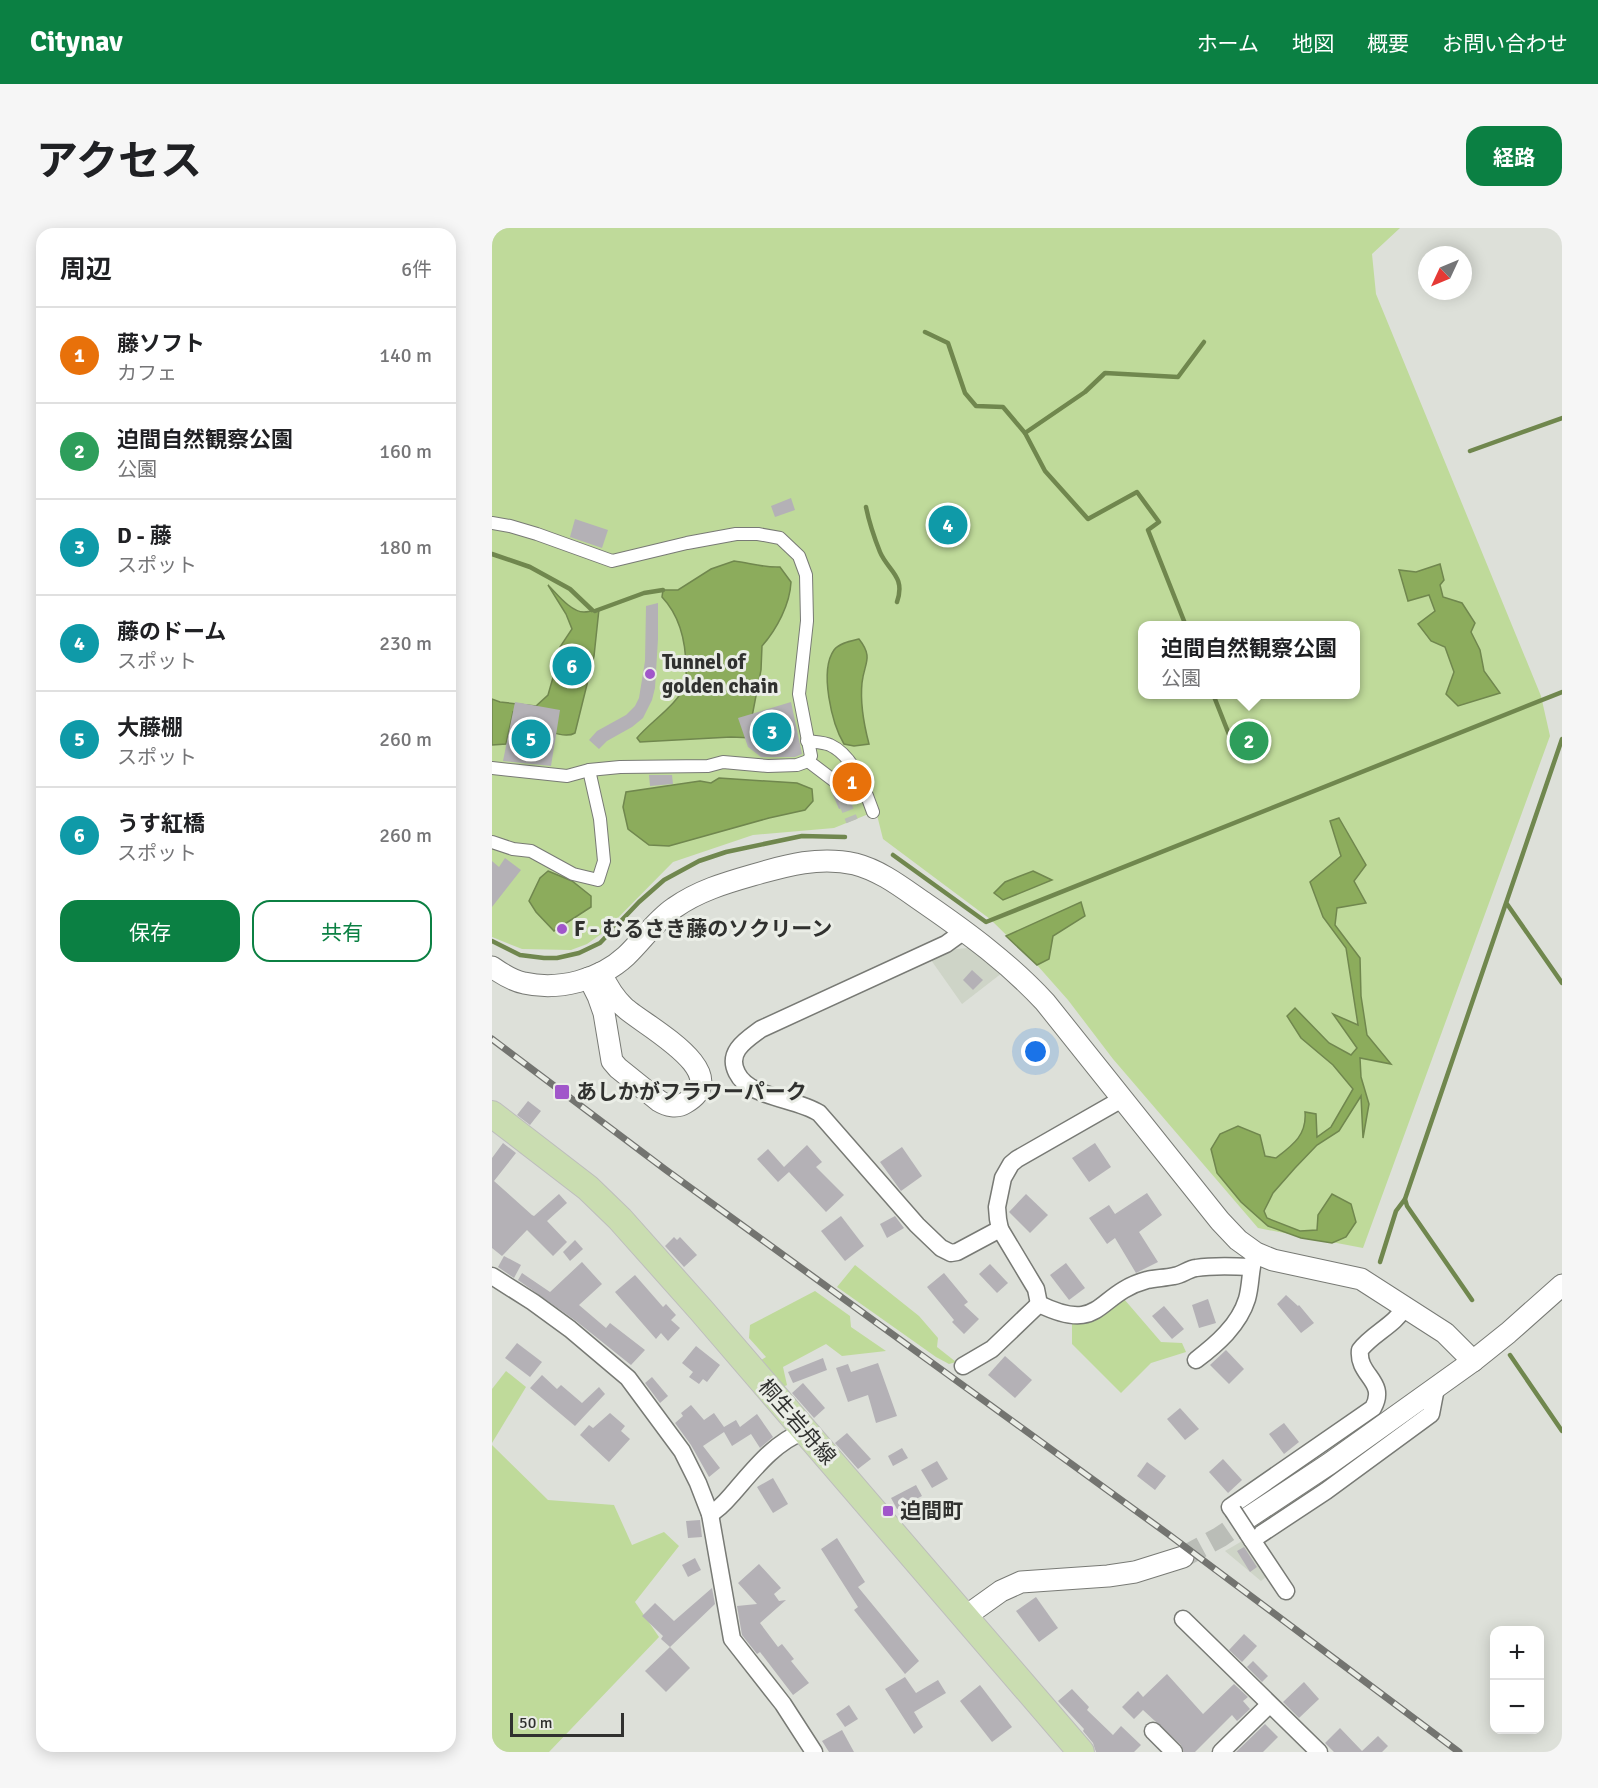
<!DOCTYPE html>
<html lang="ja">
<head>
<meta charset="utf-8">
<style>
	:root { --surface:#fff; --page:#f6f6f6; --text:#202124; --muted:#757577; --line:#e0e0e0; --accent:#0b8043 }
	body { margin:0; font-family:Signika,"Noto Sans JP",sans-serif; background:var(--page); color:var(--text) }
	.controls { position:absolute; right:18px; bottom:18px; display:grid; overflow:hidden; border-radius:12px; box-shadow:0 3px 15px #0003 }
	.controls button { width:54px; height:54px; display:grid; place-items:center; padding:0; border:0; border-bottom:2px solid var(--line); background:var(--surface); color:var(--text); font:30px sans-serif }
	.compass { position:absolute; left:926px; top:18px; width:54px; height:54px; border-radius:50%; background:var(--surface); box-shadow:0 3px 15px #0003; rotate:226deg }
	.scale { position:absolute; left:18px; bottom:15px; width:114px; box-sizing:border-box; padding-left:6px; border:3px solid #30312f; border-top:0; font-size:16px; line-height:21px; white-space:nowrap; color:#30312f; -webkit-text-stroke:4px #eaede6; paint-order:stroke }
	.you { position:absolute; left:544px; top:824px; width:21px; height:21px; margin:-15px; border:4px solid #fff; border-radius:50%; background:#1a73e8; box-shadow:0 0 0 9px #1a73e833 }
	.badge { display:grid; place-items:center; width:39px; height:39px; border-radius:50%; background:var(--accent); color:#fff; font-size:20px; font-weight:700 }
	.pin { position:absolute; translate:-50% -50%; border:3px solid #fff; box-shadow:0 2px 6px #0006 }
	.popup { position:absolute; left:646px; top:393px; width:222px; height:78px; box-sizing:border-box; display:grid; place-content:center; border-radius:12px; background:var(--surface); filter:drop-shadow(0 2px 4px #0005); font-size:20px; white-space:nowrap; color:var(--muted) }
	.popup b { font-size:22px; color:var(--text) }
	.popup::after { content:''; position:absolute; left:50%; top:100%; margin-left:-12px; border:12px solid transparent; border-top-color:var(--surface) }
	.list { margin:0; padding:0; list-style:none }
	h2 { display:flex; justify-content:space-between; align-items:center; height:78px; margin:0; padding:0 24px; font-size:26px }
	h2 small { font-size:20px; font-weight:400; color:var(--muted) }
	.list li { display:grid; grid-template-columns:39px 1fr auto; gap:18px; align-items:center; box-sizing:border-box; height:96px; padding:0 24px; border-top:2px solid var(--line) }
	.list b { display:block; font-size:22px; white-space:nowrap }
	.list p { margin:0; font-size:20px; white-space:nowrap; color:var(--muted) }
	.list em { font-size:20px; font-style:normal; color:var(--muted) }
	.actions { display:flex; gap:12px; padding:18px 24px }
	.actions a { flex:1; padding:14px 0; border:2px solid var(--accent); border-radius:18px; text-align:center; font-size:21px; color:var(--accent) }
	.actions .main { background:var(--accent); color:#fff }
	.map { position:relative; flex:none; width:1070px; height:1524px; overflow:hidden; border-radius:18px }
	header { display:flex; align-items:center; gap:36px; box-sizing:border-box; height:84px; padding:0 30px; background:var(--accent); color:#fff }
	header strong { font-size:28px }
	nav { display:flex; gap:33px; margin-inline-start:auto; font-size:21px }
	.intro { display:flex; align-items:center; justify-content:space-between; box-sizing:border-box; height:144px; padding:0 36px }
	h1 { margin:0; font-size:42px }
	.button { padding:15px 27px; border-radius:18px; background:var(--accent); color:#fff; font-size:21px; font-weight:700 }
	main { display:flex; gap:36px; padding:0 36px }
	aside { flex:1; background:var(--surface); border-radius:18px; box-shadow:0 3px 15px #0003 }
	.map>svg:first-child { display:block }
	.built { fill:#ced4c7 }
	.green { fill:#bfda9a; fill-rule:evenodd }
	.water { fill:#8cac5c; stroke:#70874e; stroke-width:1.5 }
	.lines { fill:none; stroke-linecap:round; stroke-linejoin:round }
	.stream { stroke:#70874e; stroke-width:4.5 }
	.building { fill:#b4b1b6 }
	.pedestrian-tunnel { stroke:#babdb7; stroke-width:12; stroke-dasharray:12 6; stroke-linecap:butt }
	.tertiary-tunnel { stroke:#babdb7; stroke-width:21; stroke-dasharray:21 10; stroke-linecap:butt }
	.pedestrian-casing { stroke:#787a75; stroke-width:14 }
	.minor-casing { stroke:#787a75; stroke-width:19 }
	.tertiary-casing { stroke:#787a75; stroke-width:23 }
	.primary-casing { stroke:#bdbdbc; stroke-width:28 }
	.pedestrian { stroke:#fff; stroke-width:12 }
	.minor { stroke:#fff; stroke-width:16 }
	.tertiary { stroke:#fff; stroke-width:21 }
	.primary { stroke:#caddb1; stroke-width:26 }
	.rail-casing { stroke:#737470; stroke-width:7 }
	.rail { stroke:#eaede6; stroke-width:4.5; stroke-dasharray:14; stroke-linecap:butt }
	.minor-bridge-casing { stroke:#787a75; stroke-width:19; stroke-linecap:butt }
	.minor-bridge { stroke:#fff; stroke-width:16 }
	.poi-dot { fill:#a157ca; stroke:#eaede6; stroke-width:2 }
	.labels { text-anchor:middle; dominant-baseline:central; stroke-width:6; stroke-linejoin:round; paint-order:stroke }
	.poi-label { font-size:21px; font-weight:bold; fill:#30312f; stroke:#eaede6; text-anchor:start }
	.street-label { font-size:21px; fill:#30312f; stroke:#eaede6 }
</style>
</head>
<body>
<header>
<strong>Citynav</strong>
<nav><a>ホーム</a><a>地図</a><a>概要</a><a>お問い合わせ</a></nav>
</header>
<div class="intro"><h1>アクセス</h1><a class="button">経路</a></div>
<main>
<aside>
<h2>周辺<small>6件</small></h2>
<ul class="list">
<li><span class="badge" style="background:#e8710a">1</span><div><b>藤ソフト</b><p>カフェ</p></div><em>140 m</em></li>
<li><span class="badge" style="background:#2e9e5b">2</span><div><b>迫間自然観察公園</b><p>公園</p></div><em>160 m</em></li>
<li><span class="badge" style="background:#0f9aa8">3</span><div><b>D - 藤</b><p>スポット</p></div><em>180 m</em></li>
<li><span class="badge" style="background:#0f9aa8">4</span><div><b>藤のドーム</b><p>スポット</p></div><em>230 m</em></li>
<li><span class="badge" style="background:#0f9aa8">5</span><div><b>大藤棚</b><p>スポット</p></div><em>260 m</em></li>
<li><span class="badge" style="background:#0f9aa8">6</span><div><b>うす紅橋</b><p>スポット</p></div><em>260 m</em></li>
</ul>
<div class="actions"><a class="main">保存</a><a>共有</a></div>
</aside>
<div class="map">
<svg width="1070" height="1524" viewBox="0 0 1070 1524">
	<rect width="100%" height="100%" fill="#dde0d9"/>
	<g class="built">
		<polygon points="476,720 510,745 470,776 439,732 464,721"/>
		<polygon points="752,1312 776,1347 769,1353 733,1323"/>
	</g>
	<g class="green">
		<path d="M 0,0 L 908,0 L 880,26 L 884,66 L 1049,468 L 1058,508 L 871,1020 L 766,1000 L 621,831 L 576,772 L 545,737 L 498,691 L 391,611 L 384,583 L 342,600 L 261,607 L 181,634 L 112,704 L 95,716 L 79,722 L 30,721 L 0,709 ZM 650,398 L 864,398 L 864,466 L 650,466 Z"/>
		<polygon points="363,1037 427,1088 446,1110 445,1119 464,1134 457,1136 444,1129 345,1059"/>
		<polygon points="323,1063 358,1088 359,1099 394,1123 350,1128 334,1116 291,1139 295,1157 289,1160 266,1134 274,1129 257,1110 258,1097"/>
		<polygon points="632,1071 669,1114 690,1115 694,1124 659,1135 629,1165 580,1116 580,1095 601,1093"/>
		<polygon points="14,1143 34,1159 0,1215 0,1161"/>
		<polygon points="0,1217 56,1272 122,1277 140,1317 172,1304 187,1318 143,1374 167,1409 57,1524 0,1524"/>
	</g>
	<g class="water">
		<path d="M 242,333 C 258,335 272,340 288,339 L 299,354 C 298,376 285,401 270,418 L 269,442 L 258,499 L 261,510 L 239,509 L 148,514 L 145,510 C 158,494 187,476 194,455 C 195,451 194,445 194,441 C 194,415 188,388 170,369 L 171,362 L 186,362 L 219,341 Z"/>
		<polygon points="948,336 952,352 948,357 951,369 970,375 983,395 979,404 988,422 992,443 1008,465 966,478 954,466 962,444 953,419 939,413 926,396 943,383 937,367 916,373 907,342 924,344"/>
		<path d="M 56,357 C 65,366 79,384 92,384 C 97,384 103,382 107,381 L 102,428 L 83,505 C 68,514 36,492 21,484 L 14,516 L 0,517 L 0,471 L 8,474 L 44,478 L 56,467 L 68,425 L 68,419 L 80,401 L 74,386 Z"/>
		<path d="M 367,411 C 382,430 372,435 370,455 C 368,475 372,497 377,516 L 362,518 L 352,516 C 340,496 327,443 342,422 C 347,415 359,413 367,411 Z"/>
		<polygon points="227,550 305,555 320,561 321,573 313,582 277,590 177,618 157,617 136,601 131,579 134,564 208,553 219,555"/>
		<path d="M 847,590 L 874,637 L 862,653 L 874,675 L 845,680 L 843,697 L 868,730 L 869,768 L 875,807 L 899,836 L 868,830 L 869,849 L 877,876 L 871,910 L 869,868 L 847,903 L 825,917 L 803,940 L 781,965 L 772,983 L 775,990 L 808,1003 L 825,1002 L 826,987 L 840,966 L 859,976 L 864,994 L 854,1009 L 840,1015 L 809,1010 L 776,998 L 749,974 L 725,945 L 719,921 L 728,906 L 746,898 L 768,907 L 773,928 L 784,930 C 801,917 815,907 813,884 L 824,886 L 825,909 L 839,899 L 861,861 L 841,837 L 809,810 L 795,788 L 803,780 L 837,815 L 859,827 L 865,820 L 841,786 L 866,797 L 854,720 L 831,689 L 818,654 L 849,628 L 838,593 Z"/>
		<polygon points="56,643 80,653 99,668 99,679 62,703 44,684 37,673 48,650"/>
		<polygon points="541,643 560,652 511,672 502,665 513,654"/>
		<polygon points="589,674 593,688 561,708 557,731 545,737 514,708"/>
	</g>
	<g class="lines">
		<g class="stream">
			<polyline points="433,104 456,115 473,165 484,178 511,179 533,205 553,243 596,291 645,264 667,294 656,302 694,398"/>
			<polyline points="533,205 593,164 613,145 686,149 712,114"/>
			<polyline points="978,223 1070,190"/>
			<path d="M 374,279 C 377,294 382,309 388,324 C 396,343 414,348 405,374"/>
			<polyline points="0,326 38,339 78,361 100,382"/>
			<polyline points="103,383 152,365 171,362"/>
			<polyline points="721,466 738,509"/>
			<polyline points="401,627 494,694 1070,464"/>
			<polyline points="1015,676 1070,755"/>
			<polyline points="0,713 28,727 52,730 65,730 87,725 108,715 147,674 172,652 207,633 234,624 310,608 353,609"/>
			<polyline points="888,1034 904,983 913,971"/>
			<polyline points="980,1072 915,978 913,971 1070,511"/>
			<polyline points="1018,1127 1070,1203"/>
		</g>
	</g>
	<g class="building">
		<polygon points="299,270 303,282 283,289 279,278"/>
		<polygon points="83,291 116,302 110,320 78,309"/>
		<polygon points="166,375 166,411 163,460 160,472 151,490 140,499 115,513 107,521 97,512 105,503 134,487 143,478 147,470 153,433 154,378"/>
		<polygon points="23,474 68,482 59,538 11,533"/>
		<polygon points="299,474 310,526 303,529 269,529 256,519 246,490"/>
		<polygon points="157,547 180,547 181,556 158,558"/>
		<polygon points="358,550 368,573 347,581 338,560 343,563 349,562 353,557 353,552"/>
		<polygon points="13,630 29,642 0,679 0,633 7,639"/>
		<polygon points="480,742 491,752 481,762 471,752"/>
		<polygon points="36,873 49,883 38,897 25,887"/>
		<polygon points="11,915 24,925 2,953 40,987 42,988 67,966 75,975 55,993 75,1014 61,1028 35,1002 10,1028 0,1020 0,930"/>
		<polygon points="603,915 619,939 597,954 580,930"/>
		<polygon points="315,917 330,934 324,939 352,967 334,984 297,944 286,954 265,931 276,921 292,939"/>
		<polygon points="410,919 430,948 409,963 388,934"/>
		<polygon points="655,965 670,987 647,1004 666,1034 644,1045 623,1010 615,1016 597,990 617,977 623,986"/>
		<polygon points="534,966 556,987 538,1005 517,984"/>
		<polygon points="349,988 372,1018 353,1033 329,1003"/>
		<polygon points="403,988 412,1000 395,1010 388,996"/>
		<polygon points="182,1009 185,1012 188,1009 205,1027 192,1039 173,1018"/>
		<polygon points="83,1012 91,1021 78,1033 71,1024"/>
		<polygon points="12,1028 29,1037 22,1050 6,1039"/>
		<polygon points="90,1034 110,1056 87,1077 114,1100 118,1095 153,1122 139,1137 84,1093 26,1052 30,1045 58,1064"/>
		<polygon points="574,1035 593,1060 577,1072 558,1047"/>
		<polygon points="498,1036 516,1055 505,1065 487,1046"/>
		<polygon points="452,1045 476,1074 472,1077 487,1091 472,1106 460,1094 462,1092 435,1059"/>
		<polygon points="143,1047 171,1079 174,1076 184,1087 179,1092 188,1100 176,1113 169,1105 164,1111 123,1064"/>
		<polygon points="794,1067 806,1078 807,1077 822,1095 809,1105 785,1076"/>
		<polygon points="716,1071 724,1095 707,1100 700,1077"/>
		<polygon points="672,1078 692,1101 680,1111 660,1088"/>
		<polygon points="25,1115 50,1134 38,1149 13,1130"/>
		<polygon points="204,1118 228,1137 215,1154 211,1151 207,1156 197,1149 201,1144 190,1135"/>
		<polygon points="734,1122 752,1141 737,1156 718,1137"/>
		<polygon points="513,1128 540,1152 523,1170 496,1147"/>
		<polygon points="331,1130 335,1142 301,1155 296,1144"/>
		<polygon points="386,1135 405,1188 384,1195 376,1167 356,1174 344,1140 356,1136 359,1144"/>
		<polygon points="50,1147 65,1161 69,1157 90,1175 107,1159 113,1166 83,1198 38,1160"/>
		<polygon points="160,1149 176,1168 168,1175 153,1155"/>
		<polygon points="311,1155 333,1180 322,1190 300,1165"/>
		<polygon points="199,1177 212,1192 222,1185 232,1199 244,1192 248,1199 265,1186 281,1209 268,1220 259,1206 240,1218 232,1204 211,1218 228,1240 217,1249 199,1217 183,1195 191,1188 189,1185"/>
		<polygon points="688,1180 707,1201 693,1212 675,1191"/>
		<polygon points="118,1185 133,1198 129,1203 138,1211 117,1234 88,1207 97,1197 101,1200"/>
		<polygon points="792,1195 807,1214 792,1226 777,1206"/>
		<polygon points="355,1205 379,1231 366,1241 343,1215"/>
		<polygon points="410,1220 416,1230 401,1238 396,1228"/>
		<polygon points="731,1231 750,1252 736,1265 717,1244"/>
		<polygon points="445,1233 456,1251 440,1260 429,1242"/>
		<polygon points="655,1234 674,1248 663,1262 645,1248"/>
		<polygon points="281,1250 296,1276 281,1285 265,1259"/>
		<polygon points="424,1257 430,1268 405,1281 399,1270"/>
		<polygon points="208,1292 210,1309 196,1310 194,1293"/>
		<polygon points="345,1310 373,1354 366,1359 427,1433 413,1446 362,1382 366,1379 329,1321"/>
		<polygon points="752,1319 765,1339 758,1344 745,1323"/>
		<polygon points="203,1330 209,1342 196,1349 190,1337"/>
		<polygon points="267,1336 289,1360 282,1366 287,1373 294,1372 268,1395 286,1419 290,1416 302,1431 299,1433 317,1455 301,1467 268,1424 265,1426 250,1407 245,1378 265,1376 246,1355"/>
		<polygon points="220,1360 223,1376 178,1419 169,1411 171,1408 150,1388 163,1375 182,1393"/>
		<polygon points="544,1369 566,1400 547,1414 524,1383"/>
		<polygon points="752,1406 765,1418 750,1434 737,1422"/>
		<polygon points="178,1419 198,1440 174,1464 153,1443"/>
		<polygon points="761,1433 776,1448 770,1454 755,1439"/>
		<polygon points="675,1446 711,1486 742,1456 756,1469 751,1473 758,1481 745,1493 740,1487 703,1524 692,1524 689,1517 651,1482 642,1491 630,1479 646,1463 651,1469"/>
		<polygon points="413,1449 424,1465 446,1452 454,1465 422,1484 431,1499 422,1506 393,1461"/>
		<polygon points="812,1454 827,1471 807,1490 791,1474"/>
		<polygon points="488,1457 520,1499 500,1514 468,1473"/>
		<polygon points="580,1461 597,1479 595,1482 621,1507 629,1498 649,1517 642,1524 604,1524 601,1515 591,1503 592,1501 566,1473"/>
		<polygon points="357,1477 366,1491 353,1499 344,1486"/>
		<polygon points="773,1496 786,1509 771,1524 744,1524"/>
		<polygon points="848,1500 870,1523 886,1508 896,1518 890,1524 842,1524 833,1515"/>
		<polygon points="350,1502 362,1524 337,1524 330,1513"/>
	</g>
	<g class="lines">
		<polyline class="pedestrian-tunnel" points="345,555 360,593"/>
		<polyline class="tertiary-tunnel" points="691,1329 728,1309 757,1289"/>
		<g class="pedestrian-casing">
			<g id="pedestrian">
				<polyline points="0,295 18,298 45,306 120,333 195,315 244,306 266,306 288,310 307,328 314,347 315,393 307,466 319,528 316,533 305,537 276,538 231,534 216,538 128,539 97,542 75,548 0,540"/>
				<path d="M 315,513 C 322,514 332,514 338,517 C 362,528 373,562 381,584"/>
				<polyline points="316,533 345,555"/>
				<polyline points="0,614 21,621 39,623 81,646 106,652 112,633 108,591 97,542"/>
			</g>
		</g>
		<g class="minor-casing">
			<g id="minor">
				<path d="M 472,703 L 454,716 L 269,801 C 254,812 234,824 245,845 C 257,870 304,870 327,885 L 425,997 L 449,1020 L 459,1025 L 465,1024 L 508,1001"/>
				<polyline points="0,1048 41,1074 78,1101 136,1150 190,1223 206,1255 218,1286 240,1411 291,1476 322,1524"/>
				<polyline points="547,1076 544,1061 508,1001 506,991 505,979 511,950 519,936 525,931 630,871"/>
				<path d="M 547,1076 C 611,1107 603,1066 655,1052 C 664,1050 673,1050 682,1048 C 690,1047 696,1041 704,1040 C 722,1037 741,1038 759,1039"/>
				<path d="M 704,1132 C 725,1116 747,1097 755,1071 C 759,1057 758,1043 762,1029"/>
				<polyline points="471,1138 500,1121 547,1076"/>
				<path d="M 741,1283 L 738,1279 L 881,1180 C 896,1153 865,1148 868,1122 C 881,1105 902,1098 914,1078"/>
				<path d="M 218,1286 C 228,1281 235,1272 242,1264 C 263,1240 282,1215 312,1203"/>
				<polyline points="756,1306 794,1363"/>
				<polyline points="760,1312 834,1263 939,1186 944,1160"/>
				<polyline points="691,1391 827,1524"/>
				<polyline points="661,1503 682,1524"/>
				<polyline points="729,1524 777,1477"/>
			</g>
		</g>
		<g class="tertiary-casing">
			<g id="tertiary">
				<path d="M 0,739 C 10,746 21,753 32,755 C 67,763 108,752 134,728 C 150,713 164,692 182,680 C 206,663 233,655 261,647 C 295,637 328,628 363,636 C 390,643 412,661 434,676 C 476,705 518,736 553,774 L 728,993 L 746,1012 L 764,1025 L 781,1032 L 869,1051 L 953,1105 L 981,1133"/>
				<path d="M 97,750 L 106,768 L 112,785 L 120,833 L 126,840 L 167,873 C 175,878 185,880 193,875 C 246,845 151,797 132,779 C 121,769 115,758 109,745"/>
				<polyline points="757,1289 837,1236 981,1133 1016,1105 1070,1057"/>
				<polyline points="474,1388 509,1363 529,1354 616,1348 643,1344 691,1329"/>
			</g>
		</g>
		<g class="primary-casing">
			<polyline id="primary" points="0,886 96,960 128,991 209,1082 589,1524"/>
		</g>
		<use href="#pedestrian" class="pedestrian"/>
		<use href="#minor" class="minor"/>
		<use href="#tertiary" class="tertiary"/>
		<use href="#primary" class="primary"/>
		<g class="rail-casing">
			<polyline id="rail" points="0,811 174,942 676,1306 967,1524"/>
		</g>
		<use href="#rail" class="rail"/>
		<g class="minor-bridge-casing">
			<polyline id="minor-bridge" points="741,1283 756,1306"/>
		</g>
		<use href="#minor-bridge" class="minor-bridge"/>
	</g>
	<g class="poi-dot">
		<circle cx="158" cy="446" r="6"/>
		<circle cx="70" cy="701" r="6"/>
		<rect x="62" y="856" width="16" height="16" rx="3"/>
		<rect x="390" y="1277" width="12" height="12" rx="3"/>
	</g>
	<g class="labels">
		<g class="poi-label">
			<text x="170" y="434">Tunnel of<tspan x="170" dy="24">golden chain</tspan></text>
			<text x="82" y="701">F - むるさき藤のソクリーン</text>
			<text x="84" y="864">あしかがフラワーパーク</text>
			<text x="408" y="1283">迫間町</text>
		</g>
		<g class="street-label">
			<text transform="translate(305 1194) rotate(49)">桐生岩舟線</text>
		</g>
	</g>
</svg>
<div class="controls">
<button>+</button>
<button>−</button>
</div>
<svg class="compass" viewBox="-18 -18 36 36"><path d="M0-13l5 13h-10z" fill="#e53935"/><path d="M0 13l5-13h-10z" fill="#757577"/></svg>
<div class="scale">50 m</div>
<div class="you"></div>
<div class="pin badge" style="left:360px;top:554px;background:#e8710a">1</div>
<div class="pin badge" style="left:757px;top:513px;background:#2e9e5b">2</div>
<div class="popup"><b>迫間自然観察公園</b>公園</div>
<div class="pin badge" style="left:280px;top:504px;background:#0f9aa8">3</div>
<div class="pin badge" style="left:456px;top:297px;background:#0f9aa8">4</div>
<div class="pin badge" style="left:39px;top:511px;background:#0f9aa8">5</div>
<div class="pin badge" style="left:80px;top:438px;background:#0f9aa8">6</div>
</div>
</main>
</body>
</html>
